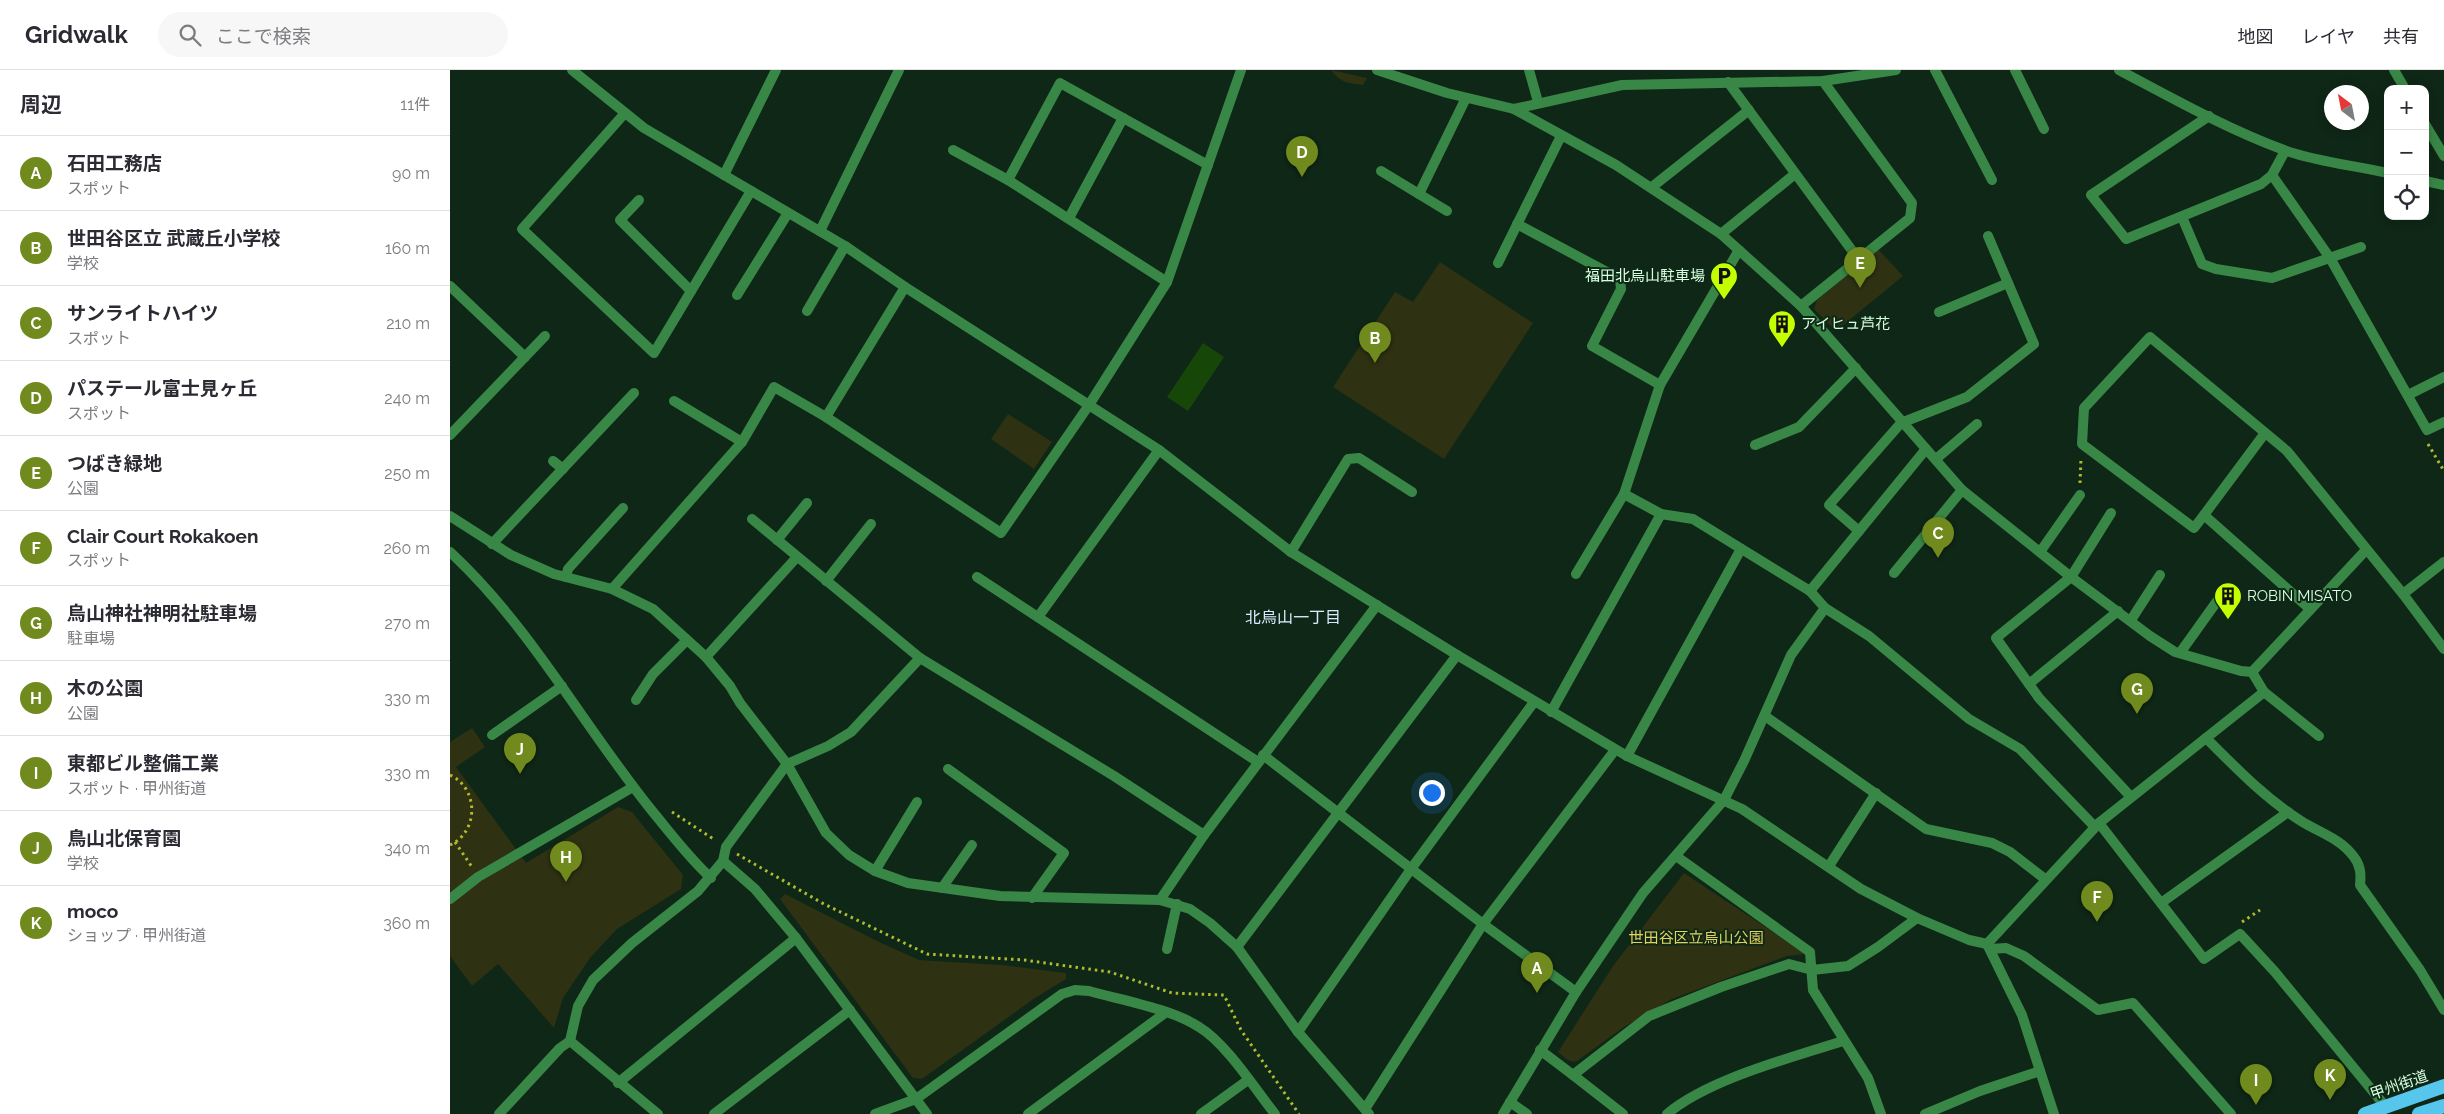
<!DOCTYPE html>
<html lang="ja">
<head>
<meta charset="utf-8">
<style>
	:root { --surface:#fff; --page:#f7f7f7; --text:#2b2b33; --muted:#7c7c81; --line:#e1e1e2; --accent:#708a1d }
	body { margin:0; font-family:Raleway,"Noto Sans JP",sans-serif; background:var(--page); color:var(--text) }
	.controls { position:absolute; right:15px; top:15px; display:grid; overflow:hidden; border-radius:10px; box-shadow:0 2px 12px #0003 }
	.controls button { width:45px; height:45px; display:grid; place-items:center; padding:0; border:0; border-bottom:1px solid var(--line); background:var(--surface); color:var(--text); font:25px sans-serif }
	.compass { position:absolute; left:1874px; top:15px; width:45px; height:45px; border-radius:50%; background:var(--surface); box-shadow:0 2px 12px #0003; rotate:328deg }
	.you { position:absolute; left:981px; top:722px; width:18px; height:18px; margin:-12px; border:4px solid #fff; border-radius:50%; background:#1a73e8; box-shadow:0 0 0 8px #1a73e833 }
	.badge { display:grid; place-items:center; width:32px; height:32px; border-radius:50%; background:var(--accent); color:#fff; font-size:16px; font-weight:700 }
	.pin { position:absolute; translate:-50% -41px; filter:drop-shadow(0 1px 2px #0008) }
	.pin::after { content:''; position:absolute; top:26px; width:18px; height:15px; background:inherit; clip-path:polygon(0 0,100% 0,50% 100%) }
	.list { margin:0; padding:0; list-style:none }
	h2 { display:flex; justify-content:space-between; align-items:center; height:65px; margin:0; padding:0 20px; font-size:21px }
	h2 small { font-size:16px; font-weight:400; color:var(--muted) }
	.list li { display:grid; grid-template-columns:32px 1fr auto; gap:15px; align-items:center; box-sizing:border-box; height:75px; padding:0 20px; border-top:1px solid var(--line) }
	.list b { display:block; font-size:19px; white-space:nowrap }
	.list p { margin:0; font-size:16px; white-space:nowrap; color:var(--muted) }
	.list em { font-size:16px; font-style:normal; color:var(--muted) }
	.icon { flex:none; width:28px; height:28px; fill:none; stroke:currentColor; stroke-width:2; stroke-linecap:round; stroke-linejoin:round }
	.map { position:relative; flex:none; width:1994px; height:1044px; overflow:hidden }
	header { display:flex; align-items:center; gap:30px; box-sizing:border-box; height:70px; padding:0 25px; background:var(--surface); border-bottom:1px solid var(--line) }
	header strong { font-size:24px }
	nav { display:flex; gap:28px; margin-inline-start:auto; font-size:18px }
	.search { width:350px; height:45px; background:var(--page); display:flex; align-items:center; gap:12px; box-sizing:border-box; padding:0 18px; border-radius:28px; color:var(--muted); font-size:19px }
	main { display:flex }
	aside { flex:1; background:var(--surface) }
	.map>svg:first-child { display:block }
	.green { fill:#2e3112 }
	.water { fill:#174609 }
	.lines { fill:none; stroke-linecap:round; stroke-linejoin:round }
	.path { stroke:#b0bb2e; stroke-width:3; stroke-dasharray:2.5 4; stroke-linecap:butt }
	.service { stroke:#398747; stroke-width:10 }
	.minor { stroke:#398747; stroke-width:10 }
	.tertiary { stroke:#398747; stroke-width:10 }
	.trunk { stroke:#56c6ec; stroke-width:14 }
	.labels { text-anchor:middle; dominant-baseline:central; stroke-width:4; stroke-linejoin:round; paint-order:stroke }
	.poi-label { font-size:15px; fill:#d5ffdf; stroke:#0f2716; text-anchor:start }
	.park-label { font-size:15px; fill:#e2d25e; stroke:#0f2716 }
	.street-label { font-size:15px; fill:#d5ffdf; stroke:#0f2716 }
	.neighbourhood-label { font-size:16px; fill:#d7ebff; stroke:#0f2716 }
</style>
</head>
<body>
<header>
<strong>Gridwalk</strong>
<div class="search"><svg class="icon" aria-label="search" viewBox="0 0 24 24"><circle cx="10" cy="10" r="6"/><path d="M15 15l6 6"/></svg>ここで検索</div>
<nav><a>地図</a><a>レイヤ</a><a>共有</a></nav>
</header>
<main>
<aside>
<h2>周辺<small>11件</small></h2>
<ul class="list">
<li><span class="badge">A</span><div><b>石田工務店</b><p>スポット</p></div><em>90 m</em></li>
<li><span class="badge">B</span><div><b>世田谷区立 武蔵丘小学校</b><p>学校</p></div><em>160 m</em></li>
<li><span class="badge">C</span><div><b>サンライトハイツ</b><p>スポット</p></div><em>210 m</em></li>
<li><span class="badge">D</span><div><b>パステール富士見ヶ丘</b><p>スポット</p></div><em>240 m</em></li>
<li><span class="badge">E</span><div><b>つばき緑地</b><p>公園</p></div><em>250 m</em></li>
<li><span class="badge">F</span><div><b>Clair Court Rokakoen</b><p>スポット</p></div><em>260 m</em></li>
<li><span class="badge">G</span><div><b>烏山神社神明社駐車場</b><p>駐車場</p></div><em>270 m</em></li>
<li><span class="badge">H</span><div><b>木の公園</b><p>公園</p></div><em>330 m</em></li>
<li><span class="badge">I</span><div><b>東都ビル整備工業</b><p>スポット · 甲州街道</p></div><em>330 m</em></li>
<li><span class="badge">J</span><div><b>鳥山北保育園</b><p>学校</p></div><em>340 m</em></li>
<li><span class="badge">K</span><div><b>moco</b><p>ショップ · 甲州街道</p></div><em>360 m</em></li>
</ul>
</aside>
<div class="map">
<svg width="1994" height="1044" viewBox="0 0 1994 1044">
	<rect width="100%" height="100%" fill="#0f2716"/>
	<g class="green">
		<path d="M 881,0 L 917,8 L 913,15 C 897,13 891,13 881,0 Z"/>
		<polygon points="1428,179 1453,206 1386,261 1364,239 1367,230"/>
		<polygon points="990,192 1083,253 994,389 883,317 945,222 963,232"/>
		<polygon points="558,344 602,372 584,399 541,369"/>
		<polygon points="22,658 35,677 6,697 76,793 168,737 182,742 233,805 231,819 167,859 140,888 113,928 104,958 48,894 22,916 0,886 0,672"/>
		<path d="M 1234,803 L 1356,884 L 1337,886 L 1222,929 L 1174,957 L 1127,991 C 1119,993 1114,987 1108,982 L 1163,896 Z"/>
		<polygon points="335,824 425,870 469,890 551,895 616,903 616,909 585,928 472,1009 463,1008 330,829"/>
	</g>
	<polygon class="water" points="753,273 774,287 738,341 717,327"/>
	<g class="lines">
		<g class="path">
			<polyline points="1978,374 1994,401"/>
			<polyline points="1630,413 1631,389"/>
			<path d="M 0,705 C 29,718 29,762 0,775"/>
			<polyline points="222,742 265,770"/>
			<polyline points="5,772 22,797"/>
			<polyline points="287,784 374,834 477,884 574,890 660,902 722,923 774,925 791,960 849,1044"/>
			<polyline points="1792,852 1810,840"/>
		</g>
		<g class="service">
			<polyline points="1485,0 1542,110"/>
			<polyline points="1565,0 1594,59"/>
			<polyline points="503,80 558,110 717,212"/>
			<polyline points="558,110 610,13 758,95"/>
			<polyline points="619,148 673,48"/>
			<polyline points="287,225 338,143"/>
			<polyline points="357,241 395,176"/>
			<polyline points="1489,242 1558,213"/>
			<polyline points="1958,325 1994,307"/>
			<polyline points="224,331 292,372"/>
			<polyline points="1305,375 1349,357 1406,298"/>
			<polyline points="1486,389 1527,354"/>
			<polyline points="103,391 113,399"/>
			<polyline points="1661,443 1621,507 1546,568 1589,628 1681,727"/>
			<polyline points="302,449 470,588 664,706 754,765"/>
			<polyline points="1409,461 1379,435 1451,353 1517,327 1584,274 1538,166"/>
			<polyline points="327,470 357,433"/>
			<polyline points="841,482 898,389 909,388 962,422"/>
			<polyline points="1444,503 1512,420"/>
			<polyline points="1126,504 1174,424"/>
			<polyline points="116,507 118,499 173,438"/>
			<polyline points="376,511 421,454"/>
			<polyline points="588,547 709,380"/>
			<polyline points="1681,550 1710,505"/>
			<polyline points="1730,583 1775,520"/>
			<polyline points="256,587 347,487"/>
			<polyline points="1579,614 1668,541"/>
			<polyline points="1814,622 1869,666"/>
			<polyline points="186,630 203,604 237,570"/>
			<polyline points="1315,646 1476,759 1542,773 1560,782 1595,809"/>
			<polyline points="42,665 112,616"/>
			<polyline points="337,694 378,676 401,662 470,588"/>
			<polyline points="1379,796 1426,723"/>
			<polyline points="425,801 467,732"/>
			<polyline points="492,818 522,775"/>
			<polyline points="1711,833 1838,742"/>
			<polyline points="717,879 727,834"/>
			<polyline points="1540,879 1556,878 1574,886 1648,940 1683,933 1781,1044"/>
			<polyline points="1123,1005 1173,1044"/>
			<polyline points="168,1013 346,868"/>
			<polyline points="264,1044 400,940"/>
			<polyline points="578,1044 715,943"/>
			<polyline points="751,1044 798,1010"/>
			<path d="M 1217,1044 C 1259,1009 1340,988 1393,971"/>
			<polyline points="1475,1044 1530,1021 1590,1001"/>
		</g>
		<g class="minor">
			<polyline points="122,0 194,58 395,176 455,217 709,380 841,482 1007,585 1177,686 1292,739 1411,819 1467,848 1519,870 1537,874"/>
			<polyline points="1079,0 1088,32"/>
			<polyline points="1944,0 1955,19"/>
			<polyline points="1278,12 1409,190"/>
			<polyline points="1064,39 1166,95 1271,164 1351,236 1512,420 1621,507 1700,566 1725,582 1791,601 1802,602 1916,480"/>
			<polyline points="175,43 72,159 204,283 301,121"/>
			<polyline points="1759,46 1641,125 1676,169 1811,114 1822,105 1835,81"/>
			<polyline points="1975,54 1994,86"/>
			<polyline points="931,101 997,141"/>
			<polyline points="274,105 326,0"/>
			<polyline points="1822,105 1880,188 1977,360 1994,352"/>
			<polyline points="1202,117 1299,40"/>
			<polyline points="969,124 1016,28"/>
			<polyline points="189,130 170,150 241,221"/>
			<polyline points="1732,147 1752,194 1766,199 1822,208 1911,177"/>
			<polyline points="1067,154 1170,209 1171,219 1142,276 1210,315"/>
			<polyline points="370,161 449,0"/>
			<polyline points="1271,164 1345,104"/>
			<polyline points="1289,180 1210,315 1174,424 1211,444 1243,449 1360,521 1375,538 1419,566 1519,649 1570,679 1645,757"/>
			<polyline points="1048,193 1111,66"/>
			<polyline points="0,216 75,287"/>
			<polyline points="1351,236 1460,148 1462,133 1373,11"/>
			<polyline points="376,347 455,217"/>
			<polyline points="0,365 95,266"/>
			<polyline points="1754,445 1815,363"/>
			<polyline points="0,446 61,485 104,504 162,519 203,539 256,587 280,616 290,633 337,694 376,763 399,785 425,801 458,813 550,826 710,830 740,839 760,853 787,877 848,962 919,1044"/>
			<polyline points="42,474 184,323"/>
			<path d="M 0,482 C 81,557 134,657 203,742 C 222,765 239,788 261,808"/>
			<polyline points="1590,482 1630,425"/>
			<polyline points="527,507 808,692"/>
			<polyline points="162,519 292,372 324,317 376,347 551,463 639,335 717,212 791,0"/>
			<polyline points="1360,521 1476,379"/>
			<polyline points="1953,524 1994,492"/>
			<polyline points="1860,539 1754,445 1744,458 1632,374 1634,338 1700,267 1837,381 1953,524 1994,579"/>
			<polyline points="1101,642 1211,444"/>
			<path d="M 1756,668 C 1786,698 1815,728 1851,751 C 1870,763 1890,768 1904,787 C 1911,796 1911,805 1910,815 L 1970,900 L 1994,940"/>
			<polyline points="813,685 1033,854 1126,922"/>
			<polyline points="1177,686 1291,479"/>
			<polyline points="498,699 614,783 582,828"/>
			<polyline points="1649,753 1754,889 1790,864 1825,902 1935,1036"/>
			<polyline points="1226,786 1360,882 1363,920 1418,1008 1431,1044"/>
			<polyline points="273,791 305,819 346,868 477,1044"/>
			<polyline points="0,829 28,807 183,717"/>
			<polyline points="710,830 754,765 927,535"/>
			<polyline points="1537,874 1649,753 1814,622 1802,602"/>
			<polyline points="1537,874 1572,945 1604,1044"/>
			<polyline points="787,877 1007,585"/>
			<polyline points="848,962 961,799 1084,632"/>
			<polyline points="120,971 208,1044"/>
			<polyline points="1090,980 1123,1005 1199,946 1271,917 1339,894 1362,900 1398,896 1428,877 1467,848"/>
			<polyline points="1060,1032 1077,1044"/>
			<polyline points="915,1039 1033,854 1165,680"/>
			<polyline points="49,1044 110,978 120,971 128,936 143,910 182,873 248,821 273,791 276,777 337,694"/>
			<path d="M 425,1044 L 466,1029 L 612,924 L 625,920 L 639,921 C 671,930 722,939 749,957 C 776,973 805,1019 825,1044"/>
			<polyline points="1053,1044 1126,922 1193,823 1274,730 1294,691 1341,585 1375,538"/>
		</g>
		<g class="tertiary">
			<polyline points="927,0 997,23 1064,39 1172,15 1373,11 1446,0"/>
			<path d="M 1669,0 C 1722,28 1777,59 1834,80 C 1867,92 1903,95 1938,103"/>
			<polyline points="1975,111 1994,115"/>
		</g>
		<g class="trunk">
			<polyline points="1915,1044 1994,1016"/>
			<polyline points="1969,1044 1994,1036"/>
		</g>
	</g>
	<defs>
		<g id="parking-pin" transform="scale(1.4375)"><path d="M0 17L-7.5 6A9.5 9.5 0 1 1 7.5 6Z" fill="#c4ff01" stroke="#0f2716"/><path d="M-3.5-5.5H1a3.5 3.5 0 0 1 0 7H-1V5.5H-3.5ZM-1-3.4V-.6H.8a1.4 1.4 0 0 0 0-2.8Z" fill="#111"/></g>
		<g id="building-pin" transform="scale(1.4375)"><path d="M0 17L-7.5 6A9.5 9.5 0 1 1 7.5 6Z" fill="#c4ff01" stroke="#0f2716"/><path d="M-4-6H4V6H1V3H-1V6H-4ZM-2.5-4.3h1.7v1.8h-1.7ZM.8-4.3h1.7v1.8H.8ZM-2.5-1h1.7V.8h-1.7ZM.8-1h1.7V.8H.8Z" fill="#111"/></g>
	</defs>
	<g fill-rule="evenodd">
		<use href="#parking-pin" x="1274" y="206"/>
		<use href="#building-pin" x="1332" y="254"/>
		<use href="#building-pin" x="1778" y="526"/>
	</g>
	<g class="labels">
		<g class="poi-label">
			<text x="1255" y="206" text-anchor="end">福田北烏山駐車場</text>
			<text x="1351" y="254">アイヒュ芦花</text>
			<text x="1797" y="526">ROBIN MISATO</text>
		</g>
		<g class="park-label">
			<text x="1246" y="868">世田谷区立烏山公園</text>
		</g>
		<g class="street-label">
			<text transform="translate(1949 1015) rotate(-19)">甲州街道</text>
		</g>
		<g class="neighbourhood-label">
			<text x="843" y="547">北烏山一丁目</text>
		</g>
	</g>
</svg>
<div class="controls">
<button>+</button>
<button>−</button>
<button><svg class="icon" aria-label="locate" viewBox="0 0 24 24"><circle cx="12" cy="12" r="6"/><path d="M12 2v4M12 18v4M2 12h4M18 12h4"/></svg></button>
</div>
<svg class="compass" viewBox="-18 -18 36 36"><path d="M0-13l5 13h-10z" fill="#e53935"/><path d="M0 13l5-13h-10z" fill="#7c7c81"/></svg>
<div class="you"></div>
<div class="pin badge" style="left:1087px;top:923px">A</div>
<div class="pin badge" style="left:925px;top:293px">B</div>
<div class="pin badge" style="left:1488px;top:488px">C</div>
<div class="pin badge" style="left:852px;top:107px">D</div>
<div class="pin badge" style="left:1410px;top:218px">E</div>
<div class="pin badge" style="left:1647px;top:852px">F</div>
<div class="pin badge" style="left:1687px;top:644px">G</div>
<div class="pin badge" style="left:116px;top:812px">H</div>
<div class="pin badge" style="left:1806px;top:1035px">I</div>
<div class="pin badge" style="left:70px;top:704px">J</div>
<div class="pin badge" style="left:1880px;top:1030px">K</div>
</div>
</main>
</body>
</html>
